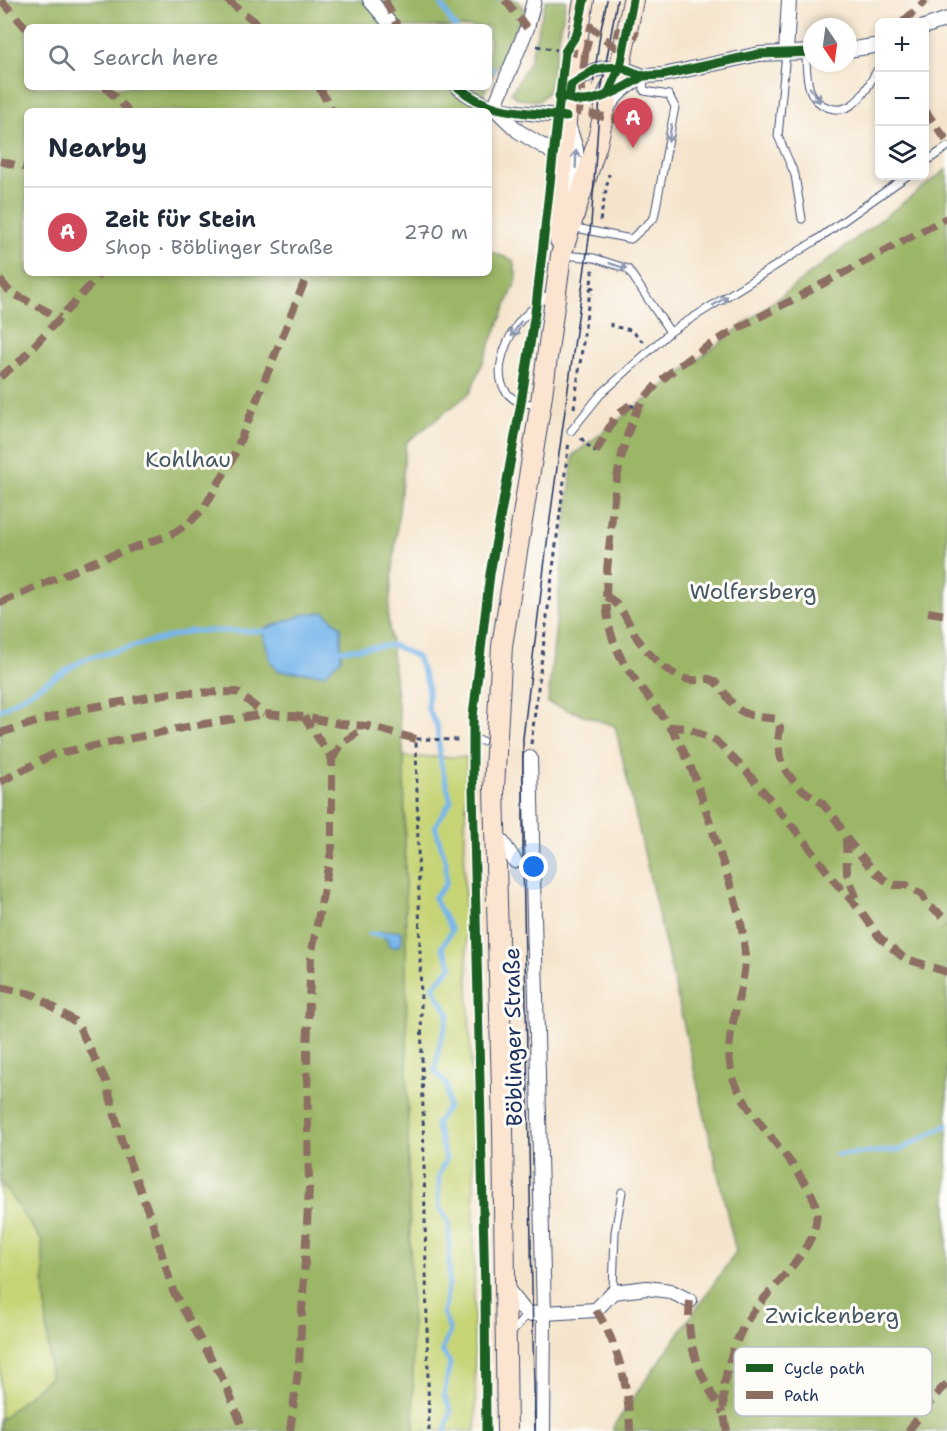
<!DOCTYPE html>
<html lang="en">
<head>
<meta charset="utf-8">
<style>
	:root { --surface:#fff; --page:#f2f2f3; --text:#1f2937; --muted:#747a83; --line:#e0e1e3; --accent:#d1495b }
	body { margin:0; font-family:"Shantell Sans",sans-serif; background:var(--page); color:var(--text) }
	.controls { position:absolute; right:18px; top:18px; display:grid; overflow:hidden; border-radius:9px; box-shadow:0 3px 9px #0003 }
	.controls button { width:54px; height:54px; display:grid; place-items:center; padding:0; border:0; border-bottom:2px solid var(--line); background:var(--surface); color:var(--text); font:30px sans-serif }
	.compass { position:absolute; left:803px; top:18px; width:54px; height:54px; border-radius:50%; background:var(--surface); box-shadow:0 3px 9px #0003; rotate:167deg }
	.you { position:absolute; left:534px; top:867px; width:21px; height:21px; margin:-15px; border:4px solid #fff; border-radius:50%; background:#1a73e8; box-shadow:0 0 0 9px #1a73e833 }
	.badge { display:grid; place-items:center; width:39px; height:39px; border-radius:50%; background:var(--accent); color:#fff; font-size:20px; font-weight:700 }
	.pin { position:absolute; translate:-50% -50px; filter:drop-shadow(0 2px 3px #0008) }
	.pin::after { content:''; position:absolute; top:32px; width:21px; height:18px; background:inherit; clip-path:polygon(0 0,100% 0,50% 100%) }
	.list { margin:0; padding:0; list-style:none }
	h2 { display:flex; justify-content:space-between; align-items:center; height:78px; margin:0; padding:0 24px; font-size:26px }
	h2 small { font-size:20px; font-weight:400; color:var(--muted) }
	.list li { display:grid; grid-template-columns:39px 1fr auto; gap:18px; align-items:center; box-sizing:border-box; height:90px; padding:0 24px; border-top:2px solid var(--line) }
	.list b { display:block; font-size:22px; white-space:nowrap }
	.list p { margin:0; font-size:20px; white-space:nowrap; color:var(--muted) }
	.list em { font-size:20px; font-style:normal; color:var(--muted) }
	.icon { flex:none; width:33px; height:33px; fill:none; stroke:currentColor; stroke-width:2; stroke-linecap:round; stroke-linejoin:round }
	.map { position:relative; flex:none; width:947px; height:1431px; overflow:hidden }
	.search { position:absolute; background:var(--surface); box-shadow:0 3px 9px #0003; left:24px; top:24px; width:468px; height:66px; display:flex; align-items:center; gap:15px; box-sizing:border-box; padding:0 21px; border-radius:9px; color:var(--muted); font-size:22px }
	.panel { position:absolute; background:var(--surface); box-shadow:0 3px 9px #0003; left:24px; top:108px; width:468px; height:168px; border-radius:9px }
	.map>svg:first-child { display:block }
	.green { fill:#c6d476; stroke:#70826a; stroke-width:1.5 }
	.forest { fill:#9cb667; stroke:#5c7262; stroke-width:1.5 }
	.water { fill:#77b6eb; stroke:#4972a4; stroke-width:1.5 }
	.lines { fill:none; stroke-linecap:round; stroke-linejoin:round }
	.stream { stroke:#77b6eb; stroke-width:5 }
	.lane-casing { stroke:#3c4a6e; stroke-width:9 }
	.street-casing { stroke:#3c4a6e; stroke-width:16 }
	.secondary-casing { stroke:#3c4a6e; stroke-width:22 }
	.path { stroke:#3c4a6e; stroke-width:3; stroke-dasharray:4.5 4.5; stroke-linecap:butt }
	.lane { stroke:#fff; stroke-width:7 }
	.street { stroke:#fff; stroke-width:14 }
	.secondary { stroke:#fce5d0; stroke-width:20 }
	.tram { stroke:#1b2f5e; stroke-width:1.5 }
	.quiet { stroke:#8d6e63; stroke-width:8; stroke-dasharray:15 8; stroke-linecap:butt }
	.cycleway-casing { stroke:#fdfcf7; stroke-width:13 }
	.cycleway { stroke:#1b5e20; stroke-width:9 }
	.oneway { stroke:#8d97ae }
	.labels { text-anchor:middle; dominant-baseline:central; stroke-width:6; stroke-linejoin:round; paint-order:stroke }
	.park-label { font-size:22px; fill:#465864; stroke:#fdfcf7 }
	.street-label { font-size:22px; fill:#1b2f5e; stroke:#fdfcf7 }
	.key { fill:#fdfcf7; stroke:#b9bec9; stroke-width:1.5 }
	.key-label { font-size:16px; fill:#1b2f5e }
</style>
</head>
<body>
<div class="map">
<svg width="947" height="1431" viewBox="0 0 947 1431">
	<rect width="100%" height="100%" fill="#fdfcf7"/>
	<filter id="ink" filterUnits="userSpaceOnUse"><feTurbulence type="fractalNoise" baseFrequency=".0167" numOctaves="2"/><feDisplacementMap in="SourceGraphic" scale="12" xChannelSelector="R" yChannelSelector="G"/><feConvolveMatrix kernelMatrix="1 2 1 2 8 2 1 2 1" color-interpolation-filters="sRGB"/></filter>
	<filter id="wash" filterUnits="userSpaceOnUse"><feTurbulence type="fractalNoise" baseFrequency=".008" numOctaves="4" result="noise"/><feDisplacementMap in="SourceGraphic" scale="24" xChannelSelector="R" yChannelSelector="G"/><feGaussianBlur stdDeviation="1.35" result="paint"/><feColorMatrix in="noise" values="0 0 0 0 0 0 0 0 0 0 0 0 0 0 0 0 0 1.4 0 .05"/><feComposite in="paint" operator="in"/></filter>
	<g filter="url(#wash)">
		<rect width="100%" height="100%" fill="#f5e4cc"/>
		<g class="green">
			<polygon points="404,757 467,757 464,874 474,1145 474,1313 476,1431 414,1431 408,1154"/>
			<polygon points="0,1181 42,1241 50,1377 0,1420"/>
		</g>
		<g class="forest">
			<polygon points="0,0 516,0 525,10 489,83 489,27 27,27 27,87 487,87 475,111 27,111 27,273 489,273 489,251 513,260 517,279 470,393 406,443 388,617 404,757 408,1154 414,1431 0,1431 0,1420 50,1377 42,1241 0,1181"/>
			<polygon points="546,0 566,0 549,91 539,101 519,99 511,93 529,63"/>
			<polygon points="947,169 947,1431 613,1431 613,1427 736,1252 615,726 548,703 573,455"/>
		</g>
		<g class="water">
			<polygon points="324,612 341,627 341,659 325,674 279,671 271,662 262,630 302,615"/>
			<polygon points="400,931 402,935 401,944 396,947 389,946 387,939 377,934 379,932"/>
		</g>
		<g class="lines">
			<g class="stream">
				<polyline points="440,1 450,20 456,27"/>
				<polyline points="489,66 493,70"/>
				<polyline points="335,648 342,650 393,645 417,657 428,685 428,709 437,726 441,764 451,801 435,826 446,863 446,884 434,898 452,930 442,947 452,966 433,987 449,1015 440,1043 435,1071 447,1085 448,1107 436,1124 446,1159 439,1175 439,1206 449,1223 449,1284 443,1312 450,1331 442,1351 450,1363 444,1395 451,1411 445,1431"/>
				<polyline points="0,710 85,659 191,631 268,631"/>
				<polyline points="370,934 383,935"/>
				<polyline points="837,1155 900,1150 947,1125"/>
			</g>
		</g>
	</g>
	<g filter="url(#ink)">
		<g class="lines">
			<g class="lane-casing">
				<g id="lane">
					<path d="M 806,52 C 806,64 806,78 810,90 C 816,107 838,115 853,104 C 865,96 872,78 880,65"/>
					<polyline points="786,53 778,136 795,175 802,219"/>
					<polyline points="924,163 947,147"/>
					<polyline points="571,227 631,239 654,218 675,107 669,95 644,91 643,76"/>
					<polyline points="564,255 594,258 628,269 670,332"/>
					<path d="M 537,403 C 526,405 516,403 508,394 C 491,376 505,343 517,325 C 525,313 540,303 550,293"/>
					<polyline points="571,431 600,395 670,332 815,241 907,176"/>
					<polyline points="473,740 482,741"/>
					<polyline points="613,1292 615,1232 622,1192"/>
					<polyline points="511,1334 527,1314"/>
				</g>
			</g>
			<g class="street-casing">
				<g id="street">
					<polyline points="370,0 393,27"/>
					<polyline points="924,27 947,19"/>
					<polyline points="848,50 880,45"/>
					<polyline points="786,53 789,0"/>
					<polyline points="571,85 595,70 604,68 620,67 643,76 663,75 759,54 812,52"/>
					<path d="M 458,87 C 491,116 526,111 566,117 L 576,149 L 577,197"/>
					<path d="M 609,106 C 617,92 629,85 643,76"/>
					<polyline points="494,108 527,28 534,0"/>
					<polyline points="494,108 518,131 549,150 562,164"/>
					<polyline points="530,758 544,1314 543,1431"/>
					<polyline points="496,833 515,861"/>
					<polyline points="504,1285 527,1314 596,1310 613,1292 647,1288 670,1291 690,1301"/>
				</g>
			</g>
			<g class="secondary-casing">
				<g id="secondary">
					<path d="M 560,240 C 558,192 563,144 569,96 C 573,64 578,32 584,0"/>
					<polyline points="507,1431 503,1128 494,788 502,646 541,402 561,255 597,144 608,94 620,67 633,0"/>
				</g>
			</g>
			<g class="path">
				<polyline points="537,46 557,50"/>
				<polyline points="600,221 609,174"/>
				<polyline points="590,287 593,288 592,294"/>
				<polyline points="611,323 611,326 631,330 643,342"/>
				<polyline points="630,405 638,408"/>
				<polyline points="574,408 593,269"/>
				<polyline points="581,438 593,451 596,452"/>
				<polyline points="531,744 569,441"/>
				<polyline points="429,1431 416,739 460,740"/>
			</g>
			<use href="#lane" class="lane"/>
			<use href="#street" class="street"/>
			<use href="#secondary" class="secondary"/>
			<g class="tram">
				<polyline points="593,86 600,34 607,0"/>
				<polyline points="535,1431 523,861 523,738 551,511 591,224 600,97 617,0"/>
			</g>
			<g class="quiet">
				<polyline points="1,0 27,29"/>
				<polyline points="227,0 262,27"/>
				<polyline points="385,0 398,27"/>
				<polyline points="505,0 527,28"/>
				<polyline points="903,22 926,0"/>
				<polyline points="879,45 880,44"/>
				<polyline points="562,51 585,54 591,27 615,47 618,31 639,35"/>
				<polyline points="585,54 579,112 619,120"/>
				<polyline points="105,87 126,108 127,111"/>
				<polyline points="319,87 332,111"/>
				<polyline points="924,109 947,141"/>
				<polyline points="0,161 27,168"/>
				<polyline points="0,280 10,292 60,318"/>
				<polyline points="0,377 20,361 94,281 99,273"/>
				<polyline points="596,452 616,415 630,405"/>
				<path d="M 606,596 C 626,607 629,630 643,646 C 654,660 673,678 691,680 C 697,681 704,678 709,679 C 722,682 728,704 741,711 C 752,718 764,717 776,719 L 780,727 L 778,742 L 780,758 L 787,773 L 800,788 L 822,803 L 837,821 L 846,838 L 873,870 L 886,881 L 895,885 L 906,885 L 922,895 L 928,906 L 938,912 L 947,923"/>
				<polyline points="0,603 93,562 172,534 189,523 204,508 233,458 308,273"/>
				<polyline points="928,612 947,615"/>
				<polyline points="669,727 687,728 716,741 747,772 807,844 834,881 861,911 879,937 904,958 947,972"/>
				<polyline points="0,733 76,710 171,693 237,692 264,714"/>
				<polyline points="332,759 343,742 368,726"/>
				<polyline points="0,782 54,754 192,726 264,714 304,717 340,724 368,726 416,739"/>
				<polyline points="846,838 847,873 859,905"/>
				<polyline points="0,987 35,995 77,1023 106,1081 122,1142 153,1224 173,1291 225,1383 244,1431"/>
				<path d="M 690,1301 C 685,1346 700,1375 723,1413"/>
				<path d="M 596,1310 C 619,1346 629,1389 630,1431"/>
				<polyline points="290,1431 299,1364 309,1189 307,1050 311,956 332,847 332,759 304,717"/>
				<path d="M 727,1431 C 718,1393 727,1358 745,1324 C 764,1290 824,1248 816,1207 C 814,1195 805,1183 799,1174 C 780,1146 748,1113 735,1083 C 718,1043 744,999 745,959 C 745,922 730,885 719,851 C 706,811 695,769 674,733 C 653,699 622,672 611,633 C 602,600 608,563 611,529 C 613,496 622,436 639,407 C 667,359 760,318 809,291 C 855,267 901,242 947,218"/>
				<polyline points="908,1431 940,1390 947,1384"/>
			</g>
			<g class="cycleway-casing">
				<g id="cycleway">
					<path d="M 458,87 C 491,116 526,111 566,117"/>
					<polyline points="608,94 620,67 633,0"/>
					<path d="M 559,96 C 565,97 572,100 579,101 C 599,102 626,87 643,76"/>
					<polyline points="569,98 571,85 595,70 604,68 620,67 643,76 663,75 759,54 812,52"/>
					<polyline points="486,1431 485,1291 473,789 473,716 490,574 521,403 536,306 565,52 577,33 584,0"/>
				</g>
			</g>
			<use href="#cycleway" class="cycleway"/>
		</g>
		<defs><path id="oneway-shaft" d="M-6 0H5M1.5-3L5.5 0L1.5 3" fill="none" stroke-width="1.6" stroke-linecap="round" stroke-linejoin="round" transform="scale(1.5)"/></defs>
		<g class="oneway">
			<use href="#oneway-shaft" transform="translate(815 95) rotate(55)"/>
			<use href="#oneway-shaft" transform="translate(670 133) rotate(100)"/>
			<use href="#oneway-shaft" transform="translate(576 159) rotate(-88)"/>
			<use href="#oneway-shaft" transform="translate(618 266) rotate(18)"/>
			<use href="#oneway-shaft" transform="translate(720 301) rotate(-32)"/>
			<use href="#oneway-shaft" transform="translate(516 329) rotate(123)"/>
		</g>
	</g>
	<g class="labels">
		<g class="park-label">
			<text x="188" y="459">Kohlhau</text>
			<text x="753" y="591">Wolfersberg</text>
			<text x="832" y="1315">Zwickenberg</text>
		</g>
		<g class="street-label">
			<text transform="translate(513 1037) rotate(-91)">Böblinger Straße</text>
		</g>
	</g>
	<rect x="734" y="1347" width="198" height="69" rx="9" class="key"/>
	<rect x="746" y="1364" width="27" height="8" fill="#1b5e20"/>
	<rect x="746" y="1391" width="27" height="8" fill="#8d6e63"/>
	<g class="key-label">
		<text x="784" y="1374">Cycle path</text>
		<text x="784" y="1401">Path</text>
	</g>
</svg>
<div class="controls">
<button>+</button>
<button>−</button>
<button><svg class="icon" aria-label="layers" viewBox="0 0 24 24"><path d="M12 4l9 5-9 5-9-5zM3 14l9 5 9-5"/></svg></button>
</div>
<svg class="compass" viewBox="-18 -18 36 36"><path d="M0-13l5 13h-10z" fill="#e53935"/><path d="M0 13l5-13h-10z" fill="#747a83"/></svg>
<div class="you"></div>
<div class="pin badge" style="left:633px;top:148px">A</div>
<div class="search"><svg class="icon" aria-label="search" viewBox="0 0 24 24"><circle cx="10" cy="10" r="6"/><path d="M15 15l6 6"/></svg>Search here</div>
<section class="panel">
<h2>Nearby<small></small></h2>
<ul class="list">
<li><span class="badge">A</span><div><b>Zeit für Stein</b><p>Shop · Böblinger Straße</p></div><em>270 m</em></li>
</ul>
</section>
</div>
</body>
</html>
